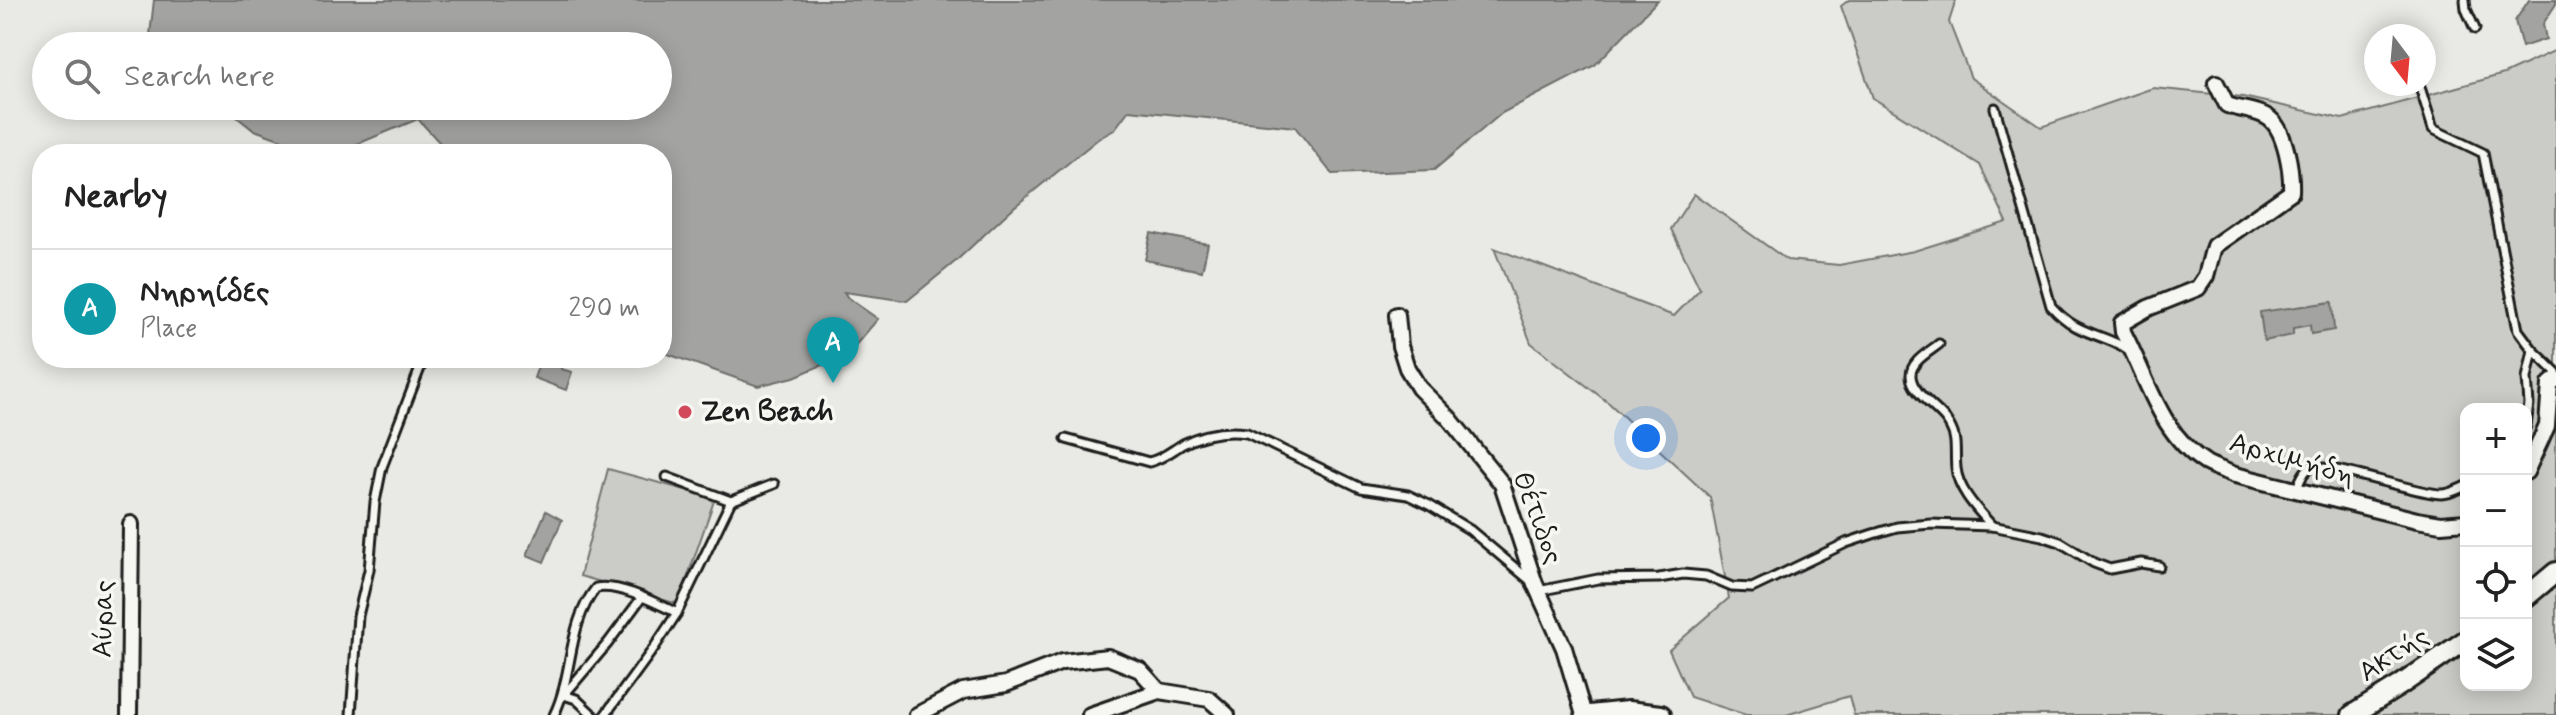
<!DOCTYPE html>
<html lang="en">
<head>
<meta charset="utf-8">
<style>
	:root { --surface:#fff; --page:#f6f6f6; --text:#222; --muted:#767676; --line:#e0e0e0; --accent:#ea580c }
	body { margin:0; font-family:Mynerve,sans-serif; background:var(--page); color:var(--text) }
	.controls { position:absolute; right:24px; bottom:24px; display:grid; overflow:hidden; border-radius:16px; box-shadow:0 4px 20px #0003 }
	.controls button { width:72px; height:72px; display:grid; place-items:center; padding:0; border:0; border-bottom:2px solid var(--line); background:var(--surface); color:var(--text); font:40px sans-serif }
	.compass { position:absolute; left:2364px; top:24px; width:72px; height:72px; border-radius:50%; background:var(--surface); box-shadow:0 4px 20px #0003; rotate:164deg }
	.you { position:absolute; left:1646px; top:438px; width:28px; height:28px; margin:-20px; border:6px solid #fff; border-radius:50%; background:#1a73e8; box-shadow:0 0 0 12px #1a73e833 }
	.badge { display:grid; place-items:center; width:52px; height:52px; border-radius:50%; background:var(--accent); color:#fff; font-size:26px; font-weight:700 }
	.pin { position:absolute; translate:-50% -66px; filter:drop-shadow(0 2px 4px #0008) }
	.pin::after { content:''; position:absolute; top:42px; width:28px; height:24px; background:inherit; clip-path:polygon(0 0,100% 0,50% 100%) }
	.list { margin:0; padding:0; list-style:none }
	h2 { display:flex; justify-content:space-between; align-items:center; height:104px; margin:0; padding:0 32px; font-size:34px }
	h2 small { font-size:26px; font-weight:400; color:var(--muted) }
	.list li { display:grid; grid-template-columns:52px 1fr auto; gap:24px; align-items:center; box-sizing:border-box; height:120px; padding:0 32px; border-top:2px solid var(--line) }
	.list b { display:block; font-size:30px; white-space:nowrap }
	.list p { margin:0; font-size:26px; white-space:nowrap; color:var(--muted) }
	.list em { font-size:26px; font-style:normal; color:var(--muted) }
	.icon { flex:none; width:44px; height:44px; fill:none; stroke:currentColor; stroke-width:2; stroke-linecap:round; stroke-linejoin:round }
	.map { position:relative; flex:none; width:2556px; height:715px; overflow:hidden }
	.search { position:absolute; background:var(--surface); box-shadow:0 4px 20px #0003; left:32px; top:32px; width:640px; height:88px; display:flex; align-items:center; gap:20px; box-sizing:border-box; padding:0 28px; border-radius:44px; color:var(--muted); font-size:30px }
	.panel { position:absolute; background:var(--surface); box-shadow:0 4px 20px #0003; left:32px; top:144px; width:640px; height:224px; border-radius:32px }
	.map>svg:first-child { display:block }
	.green { fill:#cbcbc7; stroke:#747472; stroke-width:2; fill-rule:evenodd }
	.water { fill:#a3a3a1; stroke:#6d6d6c; stroke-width:2 }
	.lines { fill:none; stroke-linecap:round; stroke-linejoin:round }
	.service-casing { stroke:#1c1c1c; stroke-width:13 }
	.minor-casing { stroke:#1c1c1c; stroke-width:20 }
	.tertiary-casing { stroke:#1c1c1c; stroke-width:24 }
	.service { stroke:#f6f6f2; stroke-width:7 }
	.minor { stroke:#f6f6f2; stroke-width:14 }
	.tertiary { stroke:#f6f6f2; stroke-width:18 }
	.poi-dot { fill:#d1495b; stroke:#f6f6f2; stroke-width:3 }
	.labels { text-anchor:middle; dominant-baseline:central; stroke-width:7; stroke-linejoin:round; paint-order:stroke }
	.poi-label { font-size:28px; font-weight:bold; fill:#1c1c1c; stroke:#f6f6f2; text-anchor:start }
	.street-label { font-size:28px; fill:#1c1c1c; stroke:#f6f6f2 }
</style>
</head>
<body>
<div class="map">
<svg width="2556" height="715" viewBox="0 0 2556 715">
	<rect width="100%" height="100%" fill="#e9e9e5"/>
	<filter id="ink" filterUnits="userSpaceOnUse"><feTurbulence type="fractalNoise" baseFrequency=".0125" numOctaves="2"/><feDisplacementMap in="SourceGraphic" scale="16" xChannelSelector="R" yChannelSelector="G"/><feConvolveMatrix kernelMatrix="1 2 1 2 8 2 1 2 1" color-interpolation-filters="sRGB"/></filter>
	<g filter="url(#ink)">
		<g class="green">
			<path d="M 1849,0 L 1956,0 L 1949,22 L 1971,78 L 2041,127 L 2153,88 L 2243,97 L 2342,119 L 2504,74 L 2556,50 L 2556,715 L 1854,715 L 1849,696 L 1786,715 L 1746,715 L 1690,697 L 1669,650 L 1729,598 L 1710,497 L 1610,404 L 1531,343 L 1494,248 L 1674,316 L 1700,289 L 1671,229 L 1694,194 L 1787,260 L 1839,265 L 1914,251 L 2007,222 L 1980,165 L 1873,98 L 1841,6 ZM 2466,409 L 2526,409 L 2526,685 L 2466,685 Z"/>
			<polygon points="608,469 715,498 678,604 580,576"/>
		</g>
		<g class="water">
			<polygon points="154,0 1658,0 1595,65 1502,113 1434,170 1332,174 1295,127 1129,110 1114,130 1098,139 1014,207 956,261 907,301 844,292 848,298 878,319 848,354 794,377 758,386 662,352 662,154 450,154 418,119 333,154 320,154 252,129 223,106 658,106 658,46 158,46 150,35"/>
			<polygon points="2529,0 2556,0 2556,4 2543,24 2546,39 2522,47 2515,21"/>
			<polygon points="1151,233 1208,244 1202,271 1145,260"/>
			<polygon points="2332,302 2334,330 2311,334 2310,325 2293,328 2293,335 2264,341 2260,312"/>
			<polygon points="541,358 564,358 561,369 572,372 566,390 534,378"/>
			<polygon points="546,511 562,520 544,562 527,555"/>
		</g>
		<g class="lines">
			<g class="service-casing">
				<g id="service">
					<polyline points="2465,0 2466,9 2475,29"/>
					<polyline points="2419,84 2433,129 2483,153 2518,330 2533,350 2556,372"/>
					<path d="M 1995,108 L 2051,306 C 2079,337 2098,331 2129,350"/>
					<path d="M 1939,344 C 1929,352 1910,362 1911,376 C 1912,393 1936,407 1946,420 C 1959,438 1954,448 1956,468 C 1958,490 1978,510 1992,526"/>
					<polyline points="2526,426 2529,404 2527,378 2533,350"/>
					<path d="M 1066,439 L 1149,462 C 1163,459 1171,451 1183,444 C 1204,433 1225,430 1247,433 L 1361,488 L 1408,495 L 1429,505 L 1470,530 L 1532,582"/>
					<polyline points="667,477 731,501"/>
					<path d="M 2296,490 C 2299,484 2302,473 2308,469 C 2320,459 2419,495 2442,494 C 2450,494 2459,489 2466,486"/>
					<polyline points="1538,591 1598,579 1659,578 1683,574 1706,576 1732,587 1752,588 1846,543 1873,534 1897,527 1931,524 1992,526 2042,536 2060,542 2094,563 2110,569 2141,563 2159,566"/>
					<polyline points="351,715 358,616 369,570 375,502 382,467 424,358"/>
					<path d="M 554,715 C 574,674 567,624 596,588 C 619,583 656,603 677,613"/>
					<polyline points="593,715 576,699 564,695 608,643 642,597"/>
					<polyline points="605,715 654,648 677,613 731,501 774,484"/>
				</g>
			</g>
			<g class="minor-casing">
				<g id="minor">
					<path d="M 2216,83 L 2227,105 C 2240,110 2259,110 2270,119 C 2286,132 2292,172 2291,192 L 2214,246 L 2206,276 L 2198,288 L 2148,308 L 2122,323 L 2123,332 C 2147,377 2160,434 2206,463 C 2215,468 2226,471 2235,475 L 2417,520 L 2441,524 L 2466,522"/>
					<polyline points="1397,315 1400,346 1407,368 1419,388 1449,418 1502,484 1535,584 1564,648 1584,715"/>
					<polyline points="2526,472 2547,426 2550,384 2556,379"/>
					<polyline points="129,715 131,524"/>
					<polyline points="917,715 963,691 1006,684 1062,662 1108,657 1140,670 1159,691"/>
					<polyline points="1090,715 1159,691 1209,699 1227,715"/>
				</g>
			</g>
			<g class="tertiary-casing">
				<g id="tertiary">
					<polyline points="2526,597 2556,572"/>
					<polyline points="1590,715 1628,711 1661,715"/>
					<polyline points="2352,715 2399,686 2466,640"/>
				</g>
			</g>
			<use href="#service" class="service"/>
			<use href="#minor" class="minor"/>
			<use href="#tertiary" class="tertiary"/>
		</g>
	</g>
	<circle class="poi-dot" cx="685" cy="412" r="8"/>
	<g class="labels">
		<g class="poi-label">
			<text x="701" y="412">Zen Beach</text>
		</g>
		<g class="street-label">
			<text transform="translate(2292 460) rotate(16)">Αρχιμήδη</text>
			<text transform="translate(1537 518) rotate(69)">Θέτιδος</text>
			<text transform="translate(104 619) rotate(-89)">Αύρας</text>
			<text transform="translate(2394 655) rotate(-33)">Ακτής</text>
		</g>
	</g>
</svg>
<div class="controls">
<button>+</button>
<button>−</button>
<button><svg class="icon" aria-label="locate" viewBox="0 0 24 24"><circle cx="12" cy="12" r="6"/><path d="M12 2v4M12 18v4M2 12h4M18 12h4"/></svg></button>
<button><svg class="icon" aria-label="layers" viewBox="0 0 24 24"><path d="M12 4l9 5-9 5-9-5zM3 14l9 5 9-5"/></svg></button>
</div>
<svg class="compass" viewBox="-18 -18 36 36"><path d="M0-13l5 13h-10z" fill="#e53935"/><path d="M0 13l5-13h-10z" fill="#767676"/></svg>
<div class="you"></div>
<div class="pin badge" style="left:833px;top:383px;background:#0f9aa8">A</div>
<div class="search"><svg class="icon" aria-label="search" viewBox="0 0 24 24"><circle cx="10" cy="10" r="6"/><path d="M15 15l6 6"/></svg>Search here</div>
<section class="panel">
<h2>Nearby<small></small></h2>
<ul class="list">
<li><span class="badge" style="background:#0f9aa8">A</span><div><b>Νηρηίδες</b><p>Place</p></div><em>290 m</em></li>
</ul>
</section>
</div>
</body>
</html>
